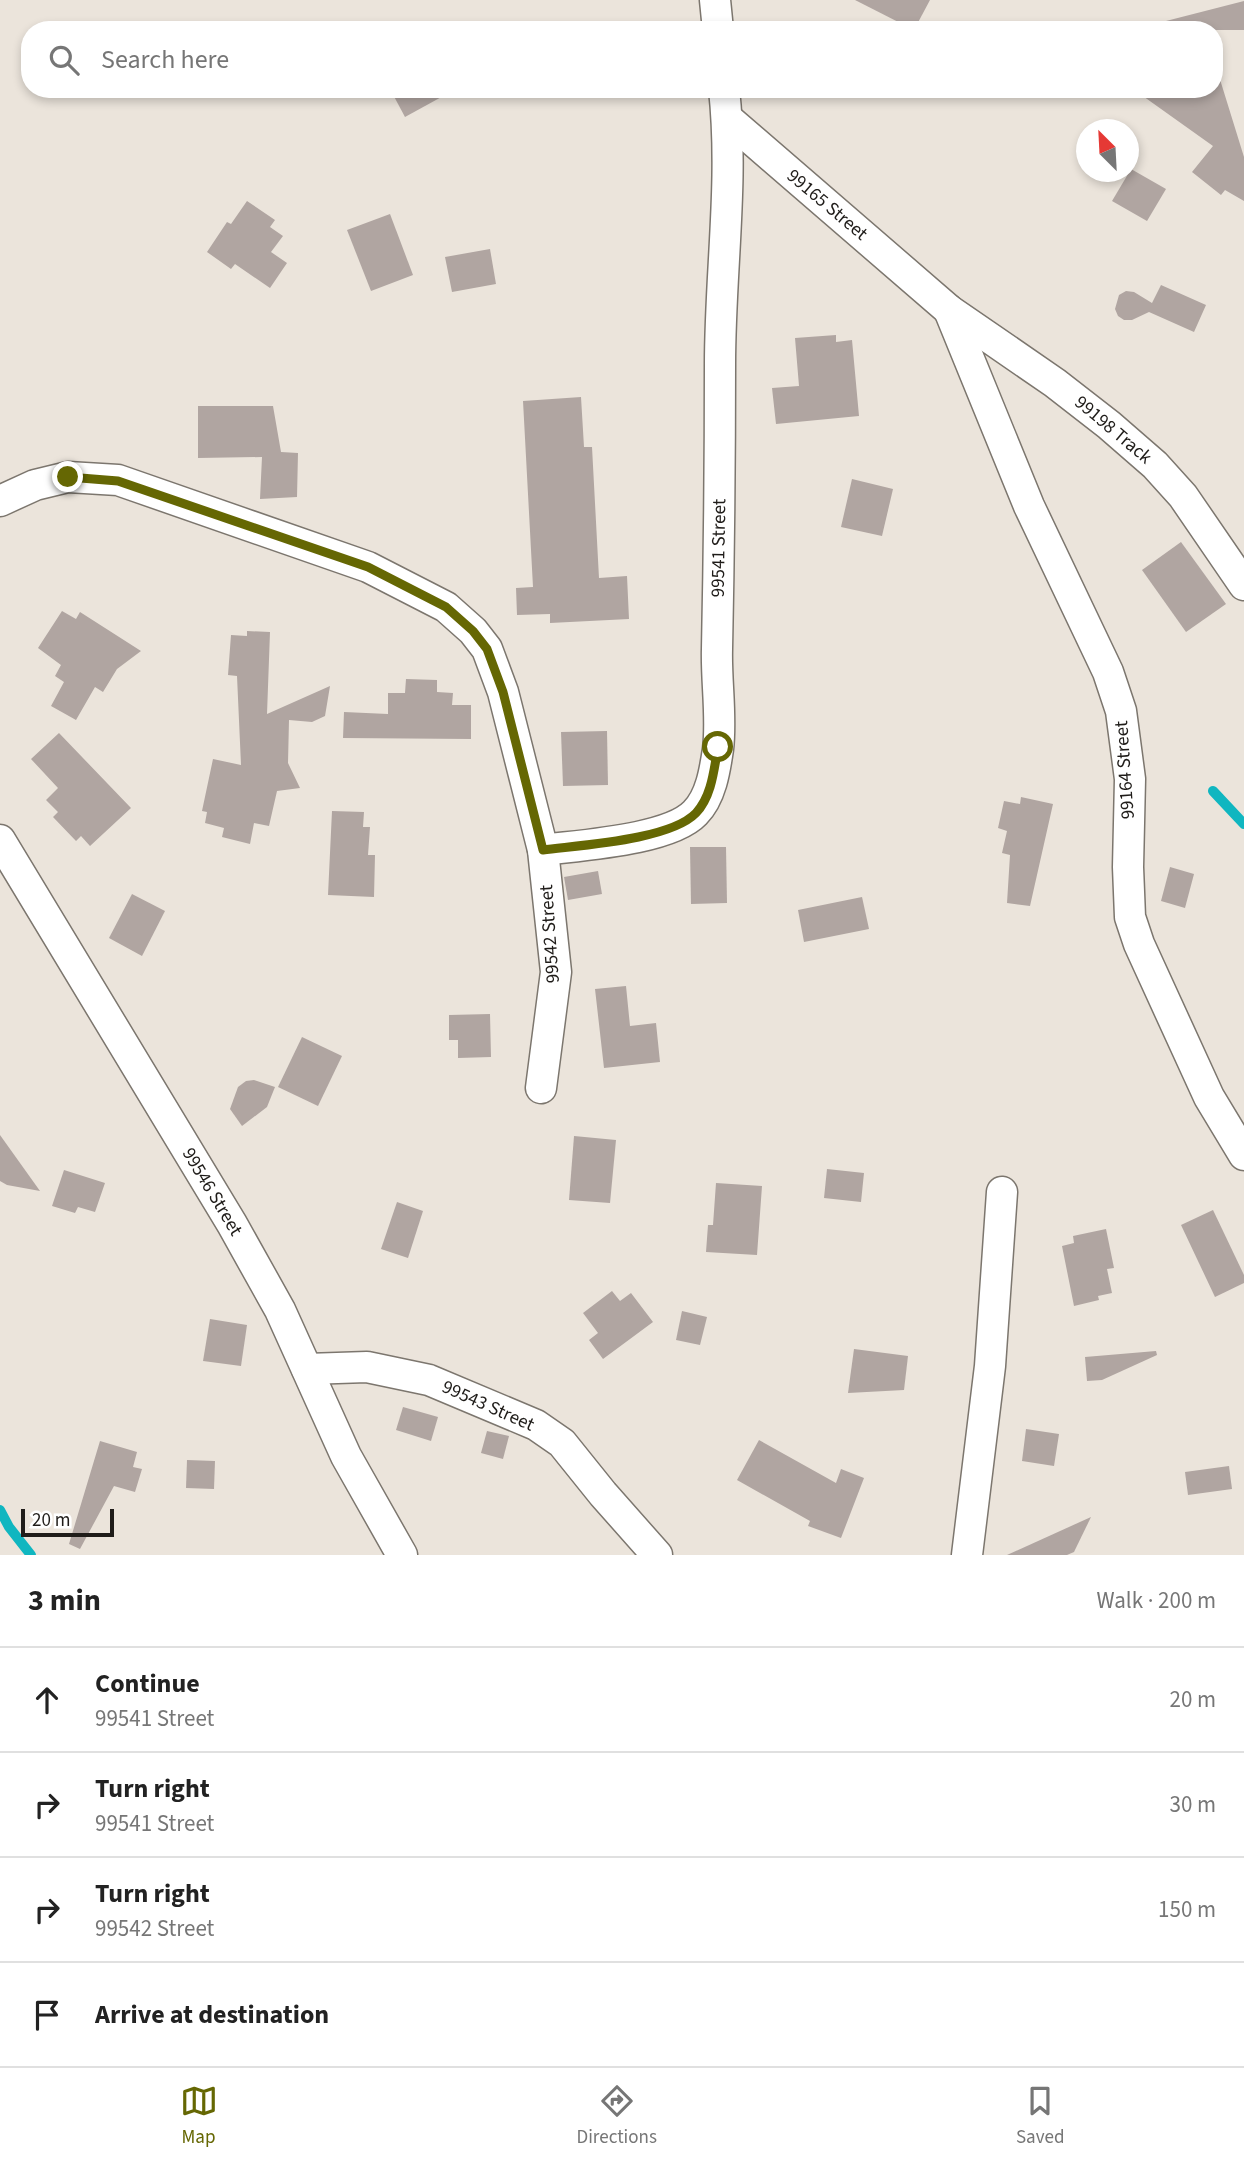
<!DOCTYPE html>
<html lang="en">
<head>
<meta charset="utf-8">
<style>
	:root { --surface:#fff; --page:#f2f2f2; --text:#222; --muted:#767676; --line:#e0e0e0; --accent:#656703 }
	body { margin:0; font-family:"Source Sans 3",sans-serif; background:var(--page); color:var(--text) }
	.compass { position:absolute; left:1076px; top:119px; width:63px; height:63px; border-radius:50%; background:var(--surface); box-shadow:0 4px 10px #0003; rotate:336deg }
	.scale { position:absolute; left:21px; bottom:18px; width:93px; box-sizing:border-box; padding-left:7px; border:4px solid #1f1c19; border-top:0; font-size:19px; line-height:24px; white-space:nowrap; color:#1f1c19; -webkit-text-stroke:5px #fff; paint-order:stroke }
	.stop { position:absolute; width:21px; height:21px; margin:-16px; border:5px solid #656703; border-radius:50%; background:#fff }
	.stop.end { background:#656703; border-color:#fff; box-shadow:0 2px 7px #0008 }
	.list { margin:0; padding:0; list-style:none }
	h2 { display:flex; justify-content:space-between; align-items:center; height:91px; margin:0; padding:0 28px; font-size:30px }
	h2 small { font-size:23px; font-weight:400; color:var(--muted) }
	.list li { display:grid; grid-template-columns:46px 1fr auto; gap:21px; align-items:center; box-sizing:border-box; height:105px; padding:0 28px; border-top:2px solid var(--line) }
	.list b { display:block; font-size:26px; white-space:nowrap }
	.list p { margin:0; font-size:23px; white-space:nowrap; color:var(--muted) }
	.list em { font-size:23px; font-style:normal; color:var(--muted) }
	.icon { flex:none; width:38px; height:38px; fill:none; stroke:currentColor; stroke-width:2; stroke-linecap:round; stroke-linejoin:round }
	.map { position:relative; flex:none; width:1244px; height:1555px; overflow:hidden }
	.search { position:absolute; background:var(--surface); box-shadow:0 4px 10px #0003; left:21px; right:21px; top:21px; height:77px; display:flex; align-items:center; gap:18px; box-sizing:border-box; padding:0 24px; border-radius:28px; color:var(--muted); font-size:26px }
	.sheet { height:511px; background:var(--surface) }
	nav { display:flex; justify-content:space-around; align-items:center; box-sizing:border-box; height:98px; border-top:2px solid var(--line); background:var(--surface); font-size:19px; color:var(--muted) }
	nav a { display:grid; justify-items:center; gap:4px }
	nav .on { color:var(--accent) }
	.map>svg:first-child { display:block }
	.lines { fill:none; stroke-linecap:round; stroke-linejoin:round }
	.stream { stroke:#10b6c0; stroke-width:10 }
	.building { fill:#b0a5a1 }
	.street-casing { stroke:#7c766e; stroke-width:33 }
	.street { stroke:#fff; stroke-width:30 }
	.route { stroke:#656703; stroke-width:9 }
	.labels { text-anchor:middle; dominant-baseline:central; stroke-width:5; stroke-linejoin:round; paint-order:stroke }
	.street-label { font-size:19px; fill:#1f1c19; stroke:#fff }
</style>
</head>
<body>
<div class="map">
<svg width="1244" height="1555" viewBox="0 0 1244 1555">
	<rect width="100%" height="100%" fill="#ebe4db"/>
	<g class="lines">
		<g class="stream">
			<polyline points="1213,791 1244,824"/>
			<polyline points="0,1510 9,1527 31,1555"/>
		</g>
	</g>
	<g class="building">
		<polygon points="855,0 930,0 914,30"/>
		<polygon points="1244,1 1244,30 1167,30 1166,21"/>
		<polygon points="1218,73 1244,157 1244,201 1225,190 1221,195 1192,172 1213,146 1133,89 1214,89 1214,77"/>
		<polygon points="390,89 456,89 405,117"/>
		<polygon points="1131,169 1166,189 1147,221 1112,201"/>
		<polygon points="247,201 275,220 270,227 283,236 271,252 287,263 270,288 235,264 231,269 207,252 227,222 231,224"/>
		<polygon points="390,214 413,275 371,291 347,230"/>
		<polygon points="490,249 496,284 452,292 445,257"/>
		<polygon points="1161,285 1206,305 1194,332 1149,312 1132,320 1124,320 1118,316 1115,309 1119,295 1126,291 1134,292 1152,303"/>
		<polygon points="836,335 836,342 852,340 859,416 776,424 772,388 799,386 795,338"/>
		<polygon points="581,397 584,447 592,447 599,578 627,576 629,619 550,623 550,614 517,615 516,588 533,587 523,401"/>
		<polygon points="198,406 273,406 281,452 298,453 297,497 260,499 262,457 198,458"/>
		<polygon points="852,479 893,489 882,536 841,527"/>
		<polygon points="1181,542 1226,604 1186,632 1142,570"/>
		<polygon points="62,611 76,619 80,612 141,651 117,669 103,692 95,687 76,720 51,706 64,682 55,676 61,665 38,648"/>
		<polygon points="247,631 270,632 267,714 330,686 325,716 312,722 289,720 288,763 300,788 277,791 269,826 254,823 250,844 222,837 224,828 205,823 207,812 202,811 213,759 241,765 237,676 228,675 231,635 247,636"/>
		<polygon points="406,679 437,680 437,692 453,693 452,705 471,705 471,739 343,738 344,712 388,714 388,693 405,693"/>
		<polygon points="607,731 608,785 563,786 561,732"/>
		<polygon points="59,733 131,808 90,846 81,836 76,841 53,817 58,812 46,800 58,788 31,759"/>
		<polygon points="1021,797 1053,804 1030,906 1007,903 1010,855 1002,853 1007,831 998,828 1004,801 1020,804"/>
		<polygon points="332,811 364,812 363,827 370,827 368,855 375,855 374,897 328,895"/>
		<polygon points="690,847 726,847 727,903 691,904"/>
		<polygon points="1170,867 1194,874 1185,908 1161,901"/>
		<polygon points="598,871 602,894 568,900 564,877"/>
		<polygon points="132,894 165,911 142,956 109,938"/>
		<polygon points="862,897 869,929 804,942 798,910"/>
		<polygon points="626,986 630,1026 656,1023 660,1062 604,1068 595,989"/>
		<polygon points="490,1014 491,1057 458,1058 458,1040 449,1040 449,1015"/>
		<polygon points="302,1037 342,1056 318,1106 278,1087"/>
		<polygon points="254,1080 275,1087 267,1107 242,1126 230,1109 238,1087 246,1081"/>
		<polygon points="0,1135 40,1191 7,1185 0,1181"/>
		<polygon points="574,1136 616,1140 610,1203 569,1200"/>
		<polygon points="827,1169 864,1173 861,1202 824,1198"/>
		<polygon points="64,1170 105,1183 95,1212 78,1207 75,1213 52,1206"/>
		<polygon points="716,1183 762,1186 757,1255 706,1252 708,1225 713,1225"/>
		<polygon points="397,1202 423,1211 408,1258 381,1249"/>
		<polygon points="1213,1210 1244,1275 1244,1283 1215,1297 1181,1225"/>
		<polygon points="1106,1229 1114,1268 1107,1269 1112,1293 1098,1296 1099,1300 1074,1306 1062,1246 1074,1243 1073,1236"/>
		<polygon points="612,1291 620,1301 631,1293 653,1322 603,1359 589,1340 598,1333 583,1313"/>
		<polygon points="682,1311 707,1317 700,1345 676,1340"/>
		<polygon points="210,1319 247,1325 241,1366 203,1361"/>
		<polygon points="854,1349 908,1356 904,1390 848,1393"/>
		<polygon points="1156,1351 1157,1355 1102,1380 1087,1381 1085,1357"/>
		<polygon points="403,1407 438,1417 431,1441 396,1430"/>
		<polygon points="1026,1429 1059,1434 1054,1466 1022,1461"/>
		<polygon points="487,1431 509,1436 503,1459 481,1453"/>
		<polygon points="759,1440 836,1483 841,1469 864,1478 841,1538 808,1526 810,1521 737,1480"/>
		<polygon points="100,1441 137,1452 133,1467 142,1469 135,1492 114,1486 80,1549 69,1544"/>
		<polygon points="187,1460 215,1461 214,1489 186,1488"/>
		<polygon points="1229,1466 1232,1489 1188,1495 1185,1472"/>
		<polygon points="1091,1517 1074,1552 1067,1555 1007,1555"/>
	</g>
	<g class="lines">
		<g class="street-casing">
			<g id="street">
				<polyline points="715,0 718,30"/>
				<polyline points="728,119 949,310 1055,383 1109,425 1155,465 1183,496 1244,585"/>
				<polyline points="949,310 1029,506 1108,672 1121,711 1130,779 1128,867 1130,917 1139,944 1209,1097 1244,1155"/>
				<polyline points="0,501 35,485 68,477 118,480 368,567 446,607 473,631 487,649 503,692 543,850 556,972 541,1088"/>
				<polyline points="0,840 232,1224 280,1310 346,1456 402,1555"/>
				<path d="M 543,850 C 581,845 669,840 695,813 C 711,797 715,770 718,749 C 722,718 716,681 717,649 C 719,554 720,459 720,364 C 720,272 734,181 724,89"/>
				<polyline points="307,1369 367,1367 429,1380 536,1425 562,1443 603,1494 657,1555"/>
				<polyline points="967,1555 990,1366 1002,1192"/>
			</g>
		</g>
		<use href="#street" class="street"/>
	</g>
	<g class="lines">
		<path class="route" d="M 68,477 L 118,481 L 368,567 L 446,607 L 473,631 L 487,649 L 503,692 L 543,850 C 581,845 670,840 696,813 C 712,796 714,769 718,747"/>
	</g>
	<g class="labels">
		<g class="street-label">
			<text transform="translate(827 205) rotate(40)">99165 Street</text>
			<text transform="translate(1113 430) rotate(40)">99198 Track</text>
			<text transform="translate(719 548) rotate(-89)">99541 Street</text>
			<text transform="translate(1125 770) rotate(-94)">99164 Street</text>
			<text transform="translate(550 934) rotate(-94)">99542 Street</text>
			<text transform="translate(212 1192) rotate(59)">99546 Street</text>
			<text transform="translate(488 1406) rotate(24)">99543 Street</text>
		</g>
	</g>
</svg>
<svg class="compass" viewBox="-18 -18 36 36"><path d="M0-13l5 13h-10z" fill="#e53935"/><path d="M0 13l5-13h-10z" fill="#767676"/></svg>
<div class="scale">20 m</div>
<div class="stop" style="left:718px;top:747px"></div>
<div class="stop end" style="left:68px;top:477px"></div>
<div class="search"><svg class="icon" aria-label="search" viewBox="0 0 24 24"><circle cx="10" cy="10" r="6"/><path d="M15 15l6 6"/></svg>Search here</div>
</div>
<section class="sheet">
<h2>3 min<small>Walk · 200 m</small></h2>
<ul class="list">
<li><svg class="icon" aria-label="ahead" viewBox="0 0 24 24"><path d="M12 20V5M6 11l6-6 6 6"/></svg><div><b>Continue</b><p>99541 Street</p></div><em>20 m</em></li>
<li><svg class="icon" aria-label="right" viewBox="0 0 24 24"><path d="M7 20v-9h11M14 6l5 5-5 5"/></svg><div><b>Turn right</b><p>99541 Street</p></div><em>30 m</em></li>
<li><svg class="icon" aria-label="right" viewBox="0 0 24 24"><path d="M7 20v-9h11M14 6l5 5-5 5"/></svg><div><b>Turn right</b><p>99542 Street</p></div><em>150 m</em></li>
<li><svg class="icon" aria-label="arrive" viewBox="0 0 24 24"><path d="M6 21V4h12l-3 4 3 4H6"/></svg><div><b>Arrive at destination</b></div></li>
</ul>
</section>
<nav>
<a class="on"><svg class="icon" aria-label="map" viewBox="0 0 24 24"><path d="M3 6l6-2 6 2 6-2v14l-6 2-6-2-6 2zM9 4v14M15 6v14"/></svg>Map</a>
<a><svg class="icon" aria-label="directions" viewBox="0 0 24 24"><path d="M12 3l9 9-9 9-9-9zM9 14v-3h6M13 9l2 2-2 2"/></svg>Directions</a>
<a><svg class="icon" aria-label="saved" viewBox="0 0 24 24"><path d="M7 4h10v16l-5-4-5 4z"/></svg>Saved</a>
</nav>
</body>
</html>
